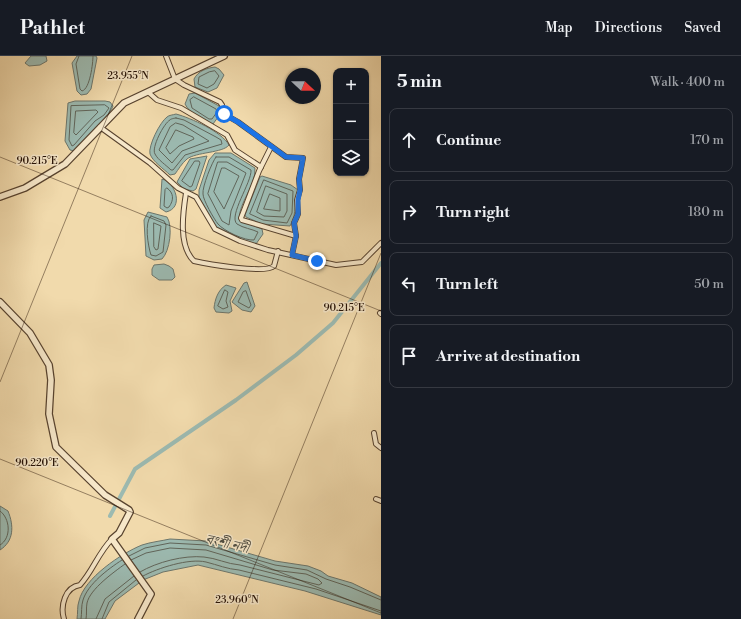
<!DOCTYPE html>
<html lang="en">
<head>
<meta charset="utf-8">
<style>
	:root { --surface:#171b24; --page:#242831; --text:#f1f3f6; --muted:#9ea1a6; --line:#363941 }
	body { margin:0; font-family:"Libre Bodoni","Noto Serif Bengali",serif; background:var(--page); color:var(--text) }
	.controls { position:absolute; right:12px; top:12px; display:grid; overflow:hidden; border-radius:8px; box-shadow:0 1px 3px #0004 }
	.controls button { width:36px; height:36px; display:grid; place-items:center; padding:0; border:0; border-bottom:1px solid var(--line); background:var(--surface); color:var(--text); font:20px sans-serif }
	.compass { position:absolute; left:285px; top:12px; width:36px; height:36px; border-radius:50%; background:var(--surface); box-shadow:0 1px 3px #0004; rotate:112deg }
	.stop { position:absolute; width:12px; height:12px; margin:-9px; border:3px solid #1a73e8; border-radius:50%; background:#fff }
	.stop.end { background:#1a73e8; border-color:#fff; box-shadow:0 1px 4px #0008 }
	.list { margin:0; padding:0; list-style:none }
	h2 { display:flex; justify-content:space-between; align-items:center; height:52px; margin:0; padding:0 16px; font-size:17px }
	h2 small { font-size:13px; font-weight:400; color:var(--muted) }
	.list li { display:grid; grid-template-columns:26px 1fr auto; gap:12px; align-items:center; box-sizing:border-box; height:64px; margin:0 8px 8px; padding:0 8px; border:1px solid var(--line); border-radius:8px }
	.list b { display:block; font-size:15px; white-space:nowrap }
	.list em { font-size:13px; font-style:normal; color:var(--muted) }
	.icon { flex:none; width:22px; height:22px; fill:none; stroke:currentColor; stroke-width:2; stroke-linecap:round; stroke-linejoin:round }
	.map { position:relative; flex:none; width:381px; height:563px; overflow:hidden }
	header { display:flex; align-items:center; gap:24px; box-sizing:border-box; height:56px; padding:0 20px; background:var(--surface); border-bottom:1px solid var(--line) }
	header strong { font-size:19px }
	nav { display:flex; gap:22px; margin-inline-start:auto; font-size:14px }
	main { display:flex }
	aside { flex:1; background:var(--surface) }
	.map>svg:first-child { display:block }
	.water { fill:#9cbab1; stroke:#6c766c }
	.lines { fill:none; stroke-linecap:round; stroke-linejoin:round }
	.shore { stroke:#60655a; stroke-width:1 }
	.canal { stroke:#9cbab1; stroke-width:4 }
	.minor-casing { stroke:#57422e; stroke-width:6 }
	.tertiary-casing { stroke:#57422e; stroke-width:8 }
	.minor { stroke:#f6e7c9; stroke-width:4 }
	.tertiary { stroke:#f6e7c9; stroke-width:5.5 }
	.route { stroke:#1a73e8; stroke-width:5 }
	.ticks { fill:none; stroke:#241004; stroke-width:1; stroke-opacity:0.45 }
	.labels { text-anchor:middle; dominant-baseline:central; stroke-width:3; stroke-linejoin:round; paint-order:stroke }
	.water-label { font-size:14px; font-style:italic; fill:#4e4c41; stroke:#f6e7c9 }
	.ticks-label { font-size:10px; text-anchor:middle; fill:#241004; stroke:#f6e7c9; stroke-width:3; stroke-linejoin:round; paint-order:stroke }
</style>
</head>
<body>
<header>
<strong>Pathlet</strong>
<nav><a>Map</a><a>Directions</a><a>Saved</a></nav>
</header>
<main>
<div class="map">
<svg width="381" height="563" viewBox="0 0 381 563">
	<rect width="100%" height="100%" fill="#f1daac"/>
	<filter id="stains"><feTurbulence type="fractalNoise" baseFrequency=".005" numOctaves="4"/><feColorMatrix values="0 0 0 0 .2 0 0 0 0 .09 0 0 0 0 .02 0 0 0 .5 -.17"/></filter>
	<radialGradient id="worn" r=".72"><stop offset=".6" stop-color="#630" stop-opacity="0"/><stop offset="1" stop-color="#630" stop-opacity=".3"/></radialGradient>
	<g class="water">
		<polygon points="31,0 46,0 47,5 40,9 29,10 25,7"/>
		<polygon points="77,0 96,0 97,2 91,33 87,38 81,39 77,35 72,7"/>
		<path d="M 215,11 L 219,13 L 224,19 L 217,32 L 208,36 L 195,31 L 194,23 C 198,15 207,12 215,11 Z"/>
		<path d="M 195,37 L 219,50 L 221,57 L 213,68 C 203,68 189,56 185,48 L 189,38 Z"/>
		<path d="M 75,45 L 105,45 L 110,46 L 113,50 C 112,57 82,86 75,95 L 70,94 L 65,85 L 68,47 Z"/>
		<path d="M 176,58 C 191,62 222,76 229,89 C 223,97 196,96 187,103 C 182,107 178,114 175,118 L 170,119 C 164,113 153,106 150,98 C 148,90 160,66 167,61 C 169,59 173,59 176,58 Z"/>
		<path d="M 215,97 L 231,97 L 255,112 C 256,131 239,145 239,164 L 262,173 L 263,178 L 256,188 L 250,188 L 216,172 L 199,141 L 199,134 L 209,104 Z"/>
		<polygon points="207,100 196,133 193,135 184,133 177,126 190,103"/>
		<path d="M 262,120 L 291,129 L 298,134 C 293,148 298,155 290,170 L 262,168 L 246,161 L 245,159 L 260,121 Z"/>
		<path d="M 162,123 C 176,127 184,152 166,156 L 160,152 Z"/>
		<path d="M 148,156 L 167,161 C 173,170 170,195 162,203 L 154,204 L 146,200 L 144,164 Z"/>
		<polygon points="164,208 169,210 173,213 175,221 172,224 159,224 152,219 152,213 154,209"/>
		<polygon points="247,226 255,250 251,256 242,254 232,246 244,227"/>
		<path d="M 226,229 L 236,232 L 230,245 L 232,255 L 229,257 L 216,256 L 214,252 C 215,243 218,234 226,229 Z"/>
		<path d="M 0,450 L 8,455 C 14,470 14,485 0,494 Z"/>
		<path d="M 170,483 L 206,485 L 275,505 L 308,510 L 321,515 L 328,520 L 352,527 L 381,541 L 381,559 L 305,535 L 198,509 L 163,516 L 143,524 L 115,545 L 105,563 L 77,563 C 78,557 77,550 79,545 C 84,522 122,497 142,489 C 151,486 161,485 170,483 Z"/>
	</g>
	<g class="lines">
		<g class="shore">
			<path d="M 79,0 L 76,8 L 80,33 L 82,35 C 90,33 93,7 93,0"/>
			<polygon points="215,15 219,20 214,28 207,32 198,28 199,21 209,16"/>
			<polygon points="194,41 216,53 217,56 212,63 209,63 192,52 190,44"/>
			<polygon points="105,49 109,52 104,59 95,65 74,89 72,90 69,84 71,50"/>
			<polygon points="76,55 96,54 98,56 76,79 74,77"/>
			<path d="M 176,62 L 184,64 L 216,81 L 221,84 L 222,88 L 185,99 L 173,114 L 171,114 C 166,109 158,104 155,98 C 151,92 164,67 170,64 C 170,63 175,62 176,62 Z"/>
			<polygon points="176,67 183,69 209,85 182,95 172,107 159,94 170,71"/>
			<polygon points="176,74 193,81 194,83 179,90 170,98 166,92"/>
			<path d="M 216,101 L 229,101 L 251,114 C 252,126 228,160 237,168 C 243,172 252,173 258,176 L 254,184 C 245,185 224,175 218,168 C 214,163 203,144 203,138 C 202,131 212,106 216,101 Z"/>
			<polygon points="195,105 199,105 200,107 192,130 190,131 182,125"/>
			<polygon points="218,106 227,106 246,117 231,155 229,169 222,165 208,138"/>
			<polygon points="222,112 225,112 239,120 224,153 214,136"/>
			<polygon points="264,124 293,135 292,157 287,167 263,164 250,158"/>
			<polygon points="266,130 287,138 287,155 284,161 264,160 257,156"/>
			<path d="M 167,132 C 174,137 174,144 169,151 L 167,152 L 164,150 L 165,134 Z"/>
			<polygon points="270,138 280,142 280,155 264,153"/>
			<path d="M 151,160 L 164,165 L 166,169 L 163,196 L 156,200 L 151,199 C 148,190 144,166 151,160 Z"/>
			<polygon points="154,167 161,170 158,193 156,194 154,191"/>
			<polygon points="225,234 228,236 226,245 228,251 223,253 218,250"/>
			<polygon points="246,235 251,249 249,252 238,246 243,236"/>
			<path d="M 0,455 C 10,462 12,482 0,489"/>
			<polyline points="129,500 145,492 170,487 206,489 275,509 307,514 326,523 350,531 381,544"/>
			<path d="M 131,504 L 146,497 L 170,492 L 206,494 L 273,514 L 306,518 L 318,523 L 322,527 L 319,529 L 240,509 C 227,508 216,502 204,501 C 184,499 157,506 140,516"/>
			<path d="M 143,520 C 158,512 189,502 206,506 C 218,509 227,513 239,514 L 316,533 L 381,555"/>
			<path d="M 81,563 C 82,557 81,550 83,544 C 88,528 108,513 122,504"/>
			<path d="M 86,563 C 87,558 86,552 87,547 C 90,533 114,516 125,508"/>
			<polyline points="96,563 105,543 134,520"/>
			<polyline points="102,563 109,546 136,524"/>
		</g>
		<polyline class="canal" points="110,460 135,413 236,344 296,299 333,267 381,207"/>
		<g class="minor-casing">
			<g id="minor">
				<polyline points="166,0 175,23 184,29 220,46 222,49 224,58 238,66 286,101 303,102 299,123 300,134 297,144 298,158 294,167 296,180 292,199"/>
				<polyline points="148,36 157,44 181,52 227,79 235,94 261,111"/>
				<polyline points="100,71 150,107 178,132 196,141 215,173 240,185 268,194 336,209 362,206 381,187"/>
				<polyline points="271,91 259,115 241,162 242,164 296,180"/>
				<path d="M 186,137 C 183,156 178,190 194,205 C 206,208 266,218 274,210 L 278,195"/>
				<polyline points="380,257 381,258"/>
				<polyline points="374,377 376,388 381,392"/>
				<polyline points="376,443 381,445"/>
				<path d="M 64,563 C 60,550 65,531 80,529 C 93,515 98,497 112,483"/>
			</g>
		</g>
		<g class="tertiary-casing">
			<g id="tertiary">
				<polyline points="0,141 25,132 65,108 124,47 224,0"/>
				<polyline points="0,246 30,277 49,309 51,324 49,358 56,391 105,439 129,454 130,456 119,477 112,483 151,538 138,563"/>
			</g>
		</g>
		<use href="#minor" class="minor"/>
		<use href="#tertiary" class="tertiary"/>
	</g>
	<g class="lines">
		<polyline class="route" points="224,58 238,66 286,101 303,102 299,124 300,134 298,144 298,158 294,167 296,180 292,199 317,205"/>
	</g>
	<path class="ticks" d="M 0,101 L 381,255M 0,326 L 132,0M 0,403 L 381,557M 233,563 L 381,197"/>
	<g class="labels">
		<g class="water-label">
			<text transform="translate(227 488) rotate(13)">বংশী নদী</text>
		</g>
	</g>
	<g class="ticks-label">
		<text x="128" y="23">23.955°N</text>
		<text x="37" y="108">90.215°E</text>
		<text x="344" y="255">90.215°E</text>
		<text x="37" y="410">90.220°E</text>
		<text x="237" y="547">23.960°N</text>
	</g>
	<rect width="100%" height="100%" filter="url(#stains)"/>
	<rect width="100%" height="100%" fill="url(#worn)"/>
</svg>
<div class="controls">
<button>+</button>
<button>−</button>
<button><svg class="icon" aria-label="layers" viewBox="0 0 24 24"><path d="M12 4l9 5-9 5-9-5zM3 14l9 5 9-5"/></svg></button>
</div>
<svg class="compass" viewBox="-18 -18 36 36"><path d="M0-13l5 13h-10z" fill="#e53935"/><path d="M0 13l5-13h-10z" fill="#9ea1a6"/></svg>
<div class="stop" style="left:224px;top:58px"></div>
<div class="stop end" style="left:317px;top:205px"></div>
</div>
<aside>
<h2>5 min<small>Walk · 400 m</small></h2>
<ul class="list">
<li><svg class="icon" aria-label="ahead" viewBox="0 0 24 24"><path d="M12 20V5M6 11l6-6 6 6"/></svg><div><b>Continue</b></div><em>170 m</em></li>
<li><svg class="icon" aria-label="right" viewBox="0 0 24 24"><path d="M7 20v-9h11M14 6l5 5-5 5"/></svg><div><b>Turn right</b></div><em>180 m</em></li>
<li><svg class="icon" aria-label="left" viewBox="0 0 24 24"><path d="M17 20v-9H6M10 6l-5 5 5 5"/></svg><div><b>Turn left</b></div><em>50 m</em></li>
<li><svg class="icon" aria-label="arrive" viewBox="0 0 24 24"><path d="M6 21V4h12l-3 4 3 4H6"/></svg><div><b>Arrive at destination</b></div></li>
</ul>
</aside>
</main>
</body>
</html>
